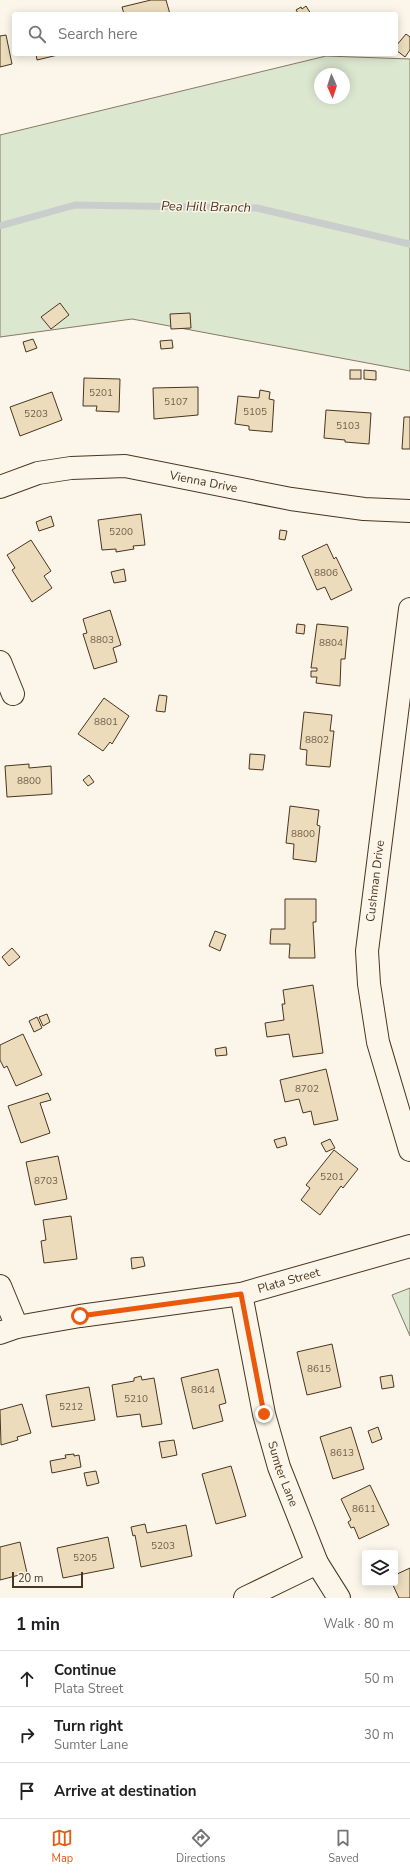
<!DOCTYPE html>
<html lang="en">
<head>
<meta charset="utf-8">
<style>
	:root { --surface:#fff; --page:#f6f6f6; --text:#202124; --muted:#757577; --line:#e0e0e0; --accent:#ea580c }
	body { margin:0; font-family:"Nunito Sans",sans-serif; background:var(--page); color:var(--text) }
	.controls { position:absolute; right:12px; bottom:12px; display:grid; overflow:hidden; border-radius:4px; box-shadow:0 2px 10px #0003 }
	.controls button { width:36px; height:36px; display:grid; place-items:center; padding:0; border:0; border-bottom:1px solid var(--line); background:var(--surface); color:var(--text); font:20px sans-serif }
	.compass { position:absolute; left:314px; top:68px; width:36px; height:36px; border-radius:50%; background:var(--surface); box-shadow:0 2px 10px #0003; rotate:177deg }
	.scale { position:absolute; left:12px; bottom:10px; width:71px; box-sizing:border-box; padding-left:4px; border:2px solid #4a3520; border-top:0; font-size:11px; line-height:14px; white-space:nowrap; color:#4a3520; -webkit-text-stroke:3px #fbf6e9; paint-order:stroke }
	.stop { position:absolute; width:12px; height:12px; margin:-9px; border:3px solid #ea580c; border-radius:50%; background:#fff }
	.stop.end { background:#ea580c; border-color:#fff; box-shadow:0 1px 4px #0008 }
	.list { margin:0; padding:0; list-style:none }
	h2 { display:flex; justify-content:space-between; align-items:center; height:52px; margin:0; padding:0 16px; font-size:17px }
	h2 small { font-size:13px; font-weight:400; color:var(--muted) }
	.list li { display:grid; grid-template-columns:26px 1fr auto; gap:12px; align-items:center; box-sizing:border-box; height:56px; padding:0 16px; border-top:1px solid var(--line) }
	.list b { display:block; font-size:15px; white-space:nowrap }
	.list p { margin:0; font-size:13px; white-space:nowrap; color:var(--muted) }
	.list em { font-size:13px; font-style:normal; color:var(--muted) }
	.icon { flex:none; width:22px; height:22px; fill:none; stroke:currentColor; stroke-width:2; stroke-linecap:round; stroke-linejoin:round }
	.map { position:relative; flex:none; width:410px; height:1598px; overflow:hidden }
	.search { position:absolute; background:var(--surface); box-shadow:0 2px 10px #0003; left:12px; right:12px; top:12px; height:44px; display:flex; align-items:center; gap:10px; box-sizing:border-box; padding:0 14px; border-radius:4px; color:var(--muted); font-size:15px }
	.sheet { height:220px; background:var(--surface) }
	nav { display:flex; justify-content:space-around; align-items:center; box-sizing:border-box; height:56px; border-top:1px solid var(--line); background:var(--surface); font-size:11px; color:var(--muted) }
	nav a { display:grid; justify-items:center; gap:2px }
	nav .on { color:var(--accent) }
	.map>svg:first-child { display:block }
	.green { fill:#dce7d0; stroke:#887966; fill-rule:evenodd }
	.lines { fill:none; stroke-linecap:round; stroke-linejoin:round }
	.stream { stroke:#c9cecd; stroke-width:7 }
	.building { fill:#ecdcbc; stroke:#4a3520 }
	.minor-casing { stroke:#4a3520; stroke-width:24 }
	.minor { stroke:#fbf6e9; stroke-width:22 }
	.route { stroke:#ea580c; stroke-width:5 }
	.labels { text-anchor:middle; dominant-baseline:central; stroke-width:3; stroke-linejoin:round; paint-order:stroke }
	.number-label { font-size:10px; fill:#725f47 }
	.street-label { font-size:12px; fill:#4a3520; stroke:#fbf6e9 }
	.water-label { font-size:13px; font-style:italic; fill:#4a3520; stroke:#fbf6e9 }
</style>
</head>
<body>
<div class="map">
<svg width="410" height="1598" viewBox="0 0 410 1598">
	<rect width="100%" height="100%" fill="#fbf6e9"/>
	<g class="green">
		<path d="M 326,56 L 410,59 L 410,371 L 132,319 L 0,337 L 0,135 ZM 320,74 L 344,74 L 344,98 L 320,98 Z"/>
		<polygon points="410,1288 410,1336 392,1295"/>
	</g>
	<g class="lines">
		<polyline class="stream" points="0,226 75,205 257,208 410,244"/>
	</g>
	<g class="building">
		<polygon points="151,0 166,0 170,14 124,14 122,7"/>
		<polygon points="306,6 311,14 296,14 298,13 296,10 301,7 302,9"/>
		<polygon points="406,34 410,37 410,50 405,57 396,50 396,46"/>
		<polygon points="6,35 12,64 0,67 0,36"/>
		<polygon points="36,54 62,54 37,60"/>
		<polygon points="60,303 69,315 51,329 41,317"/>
		<polygon points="190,313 191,328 171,329 170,314"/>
		<polygon points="33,339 37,348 26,352 23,342"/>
		<polygon points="172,340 173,348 161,349 160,341"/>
		<rect x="350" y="370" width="11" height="9"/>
		<polygon points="364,370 376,371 376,380 364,379"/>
		<polygon points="84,378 120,379 119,412 96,411 97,406 83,406"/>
		<polygon points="198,387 198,415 154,419 153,388"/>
		<polygon points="260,390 270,392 269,399 274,400 272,432 249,430 249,426 235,424 238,396 259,398"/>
		<polygon points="52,392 62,420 20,436 10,407"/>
		<polygon points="326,410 371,413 369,444 345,442 345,440 324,438"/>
		<polygon points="404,417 410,417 410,449 402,449"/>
		<polygon points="141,514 145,545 133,546 134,549 116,552 116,549 102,550 98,520"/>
		<polygon points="51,516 54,526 39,531 36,522"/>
		<polygon points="280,530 287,531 285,540 279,539"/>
		<polygon points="31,540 51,571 44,576 52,588 32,602 12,570 15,568 7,555"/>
		<polygon points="327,544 334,559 336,557 352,590 331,600 325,587 317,590 302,556"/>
		<polygon points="124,569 126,581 114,583 111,572"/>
		<polygon points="110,610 121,645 113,648 117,662 94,669 83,634 87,633 83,619"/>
		<polygon points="297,624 305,625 304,634 296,633"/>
		<polygon points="317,624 348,627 345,659 341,659 340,686 316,683 317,677 311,677 311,671 317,671 317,668 311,668"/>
		<polygon points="159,695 167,696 165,712 156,711"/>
		<polygon points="104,698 129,716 112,744 110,742 103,751 78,734"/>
		<polygon points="304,712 332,715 330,731 334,731 330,767 306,765 307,750 300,749"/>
		<polygon points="250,754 265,755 263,770 249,769"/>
		<polygon points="29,764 29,768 51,766 52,794 7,797 5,766"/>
		<polygon points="89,775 94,782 88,786 83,780"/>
		<polygon points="290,806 319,810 317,825 320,826 316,862 293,859 294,844 286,843"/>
		<polygon points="285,899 316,899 316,922 313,922 315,958 289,958 290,944 270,944 271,929 285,929"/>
		<polygon points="215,931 226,935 220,951 209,946"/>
		<polygon points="12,948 20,957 9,966 2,957"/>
		<polygon points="313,985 323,1053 293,1057 289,1034 267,1037 265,1023 284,1020 282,1004 285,1004 283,990"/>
		<polygon points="47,1014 50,1022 43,1026 39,1017"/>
		<polygon points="37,1017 42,1028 34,1032 29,1021"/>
		<polygon points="23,1034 42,1075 16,1086 7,1066 4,1068 0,1060 0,1045"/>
		<polygon points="226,1047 227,1055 216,1056 215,1049"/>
		<polygon points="326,1069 338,1120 314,1125 311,1111 303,1113 299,1099 285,1102 280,1080"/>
		<polygon points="48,1093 51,1100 40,1103 50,1133 21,1143 8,1106"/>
		<polygon points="285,1137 287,1145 277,1148 274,1140"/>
		<polygon points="330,1139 335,1148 326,1152 321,1143"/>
		<polygon points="334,1150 358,1169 343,1188 341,1186 320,1215 301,1200 310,1188 306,1185"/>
		<polygon points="58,1156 67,1199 35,1205 26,1162"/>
		<polygon points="71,1216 77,1259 44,1263 41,1241 46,1240 43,1220"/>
		<polygon points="143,1257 145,1266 132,1269 131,1258"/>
		<polygon points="332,1344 341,1387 307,1395 297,1352"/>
		<polygon points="218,1369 226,1403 219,1405 223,1421 193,1429 181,1378"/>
		<polygon points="392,1375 394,1387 382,1389 380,1377"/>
		<polygon points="141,1376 142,1380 154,1378 162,1424 142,1427 140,1414 117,1417 112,1385 134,1381 134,1378"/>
		<polygon points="89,1387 95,1420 52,1427 46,1395"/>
		<polygon points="22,1404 31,1433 17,1437 18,1440 1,1445 0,1410"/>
		<polygon points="351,1427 364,1469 333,1479 320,1437"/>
		<polygon points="378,1427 382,1439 372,1443 368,1431"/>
		<polygon points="174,1440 177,1455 162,1458 159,1442"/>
		<polygon points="74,1454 74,1456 79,1455 81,1467 52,1473 50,1461 66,1458 65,1455"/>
		<polygon points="231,1466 246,1516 216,1524 202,1474"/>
		<polygon points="96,1471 99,1483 87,1486 84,1473"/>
		<polygon points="370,1485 389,1525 359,1539 354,1527 351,1528 348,1522 351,1520 341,1499"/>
		<polygon points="145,1524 147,1533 186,1525 192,1556 141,1567 135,1535 133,1536 131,1527"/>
		<polygon points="108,1537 114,1568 63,1578 57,1548"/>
		<polygon points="20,1542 27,1573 0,1580 0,1547"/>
		<polygon points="410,1568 410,1598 399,1598 392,1583 395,1583 395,1575"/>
	</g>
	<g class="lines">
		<g class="minor-casing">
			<g id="minor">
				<path id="s1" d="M 0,487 L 38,473 L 71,468 L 125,466 L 291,499 L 364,509 L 410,511"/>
				<polyline points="410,609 367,951 369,984 378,1042 410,1150"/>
				<polyline points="0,662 13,694"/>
				<polyline points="0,1286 17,1327"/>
				<path id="s2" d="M 241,1294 L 264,1414 L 279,1467 L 317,1563 L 339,1598"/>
				<path id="s3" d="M 0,1333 L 17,1327 L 80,1316 L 241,1294 L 410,1246"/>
				<polyline points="245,1598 317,1563"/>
			</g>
		</g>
		<use href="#minor" class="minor"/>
	</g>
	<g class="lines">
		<polyline class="route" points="80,1316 241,1294 264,1414"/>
	</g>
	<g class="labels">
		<g class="number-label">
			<text x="101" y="393">5201</text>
			<text x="176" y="402">5107</text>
			<text x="255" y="412">5105</text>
			<text x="36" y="414">5203</text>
			<text x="348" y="426">5103</text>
			<text x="121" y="532">5200</text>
			<text x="326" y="573">8806</text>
			<text x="102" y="640">8803</text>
			<text x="331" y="643">8804</text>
			<text x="106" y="722">8801</text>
			<text x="317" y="740">8802</text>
			<text x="29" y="781">8800</text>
			<text x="303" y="834">8800</text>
			<text x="307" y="1089">8702</text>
			<text x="332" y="1177">5201</text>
			<text x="46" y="1181">8703</text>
			<text x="319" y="1369">8615</text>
			<text x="203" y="1390">8614</text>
			<text x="136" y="1399">5210</text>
			<text x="71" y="1407">5212</text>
			<text x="342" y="1453">8613</text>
			<text x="364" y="1509">8611</text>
			<text x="163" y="1546">5203</text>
			<text x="85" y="1558">5205</text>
		</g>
		<g class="street-label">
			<text stroke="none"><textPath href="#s1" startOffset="208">Vienna Drive</textPath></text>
			<text transform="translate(375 881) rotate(-83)">Cushman Drive</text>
			<text stroke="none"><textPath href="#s3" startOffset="294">Plata Street</textPath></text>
			<text stroke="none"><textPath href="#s2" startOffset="185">Sumter Lane</textPath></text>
		</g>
		<g class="water-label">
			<text transform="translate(206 207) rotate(1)">Pea Hill Branch</text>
		</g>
	</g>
</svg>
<div class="controls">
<button><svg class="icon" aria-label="layers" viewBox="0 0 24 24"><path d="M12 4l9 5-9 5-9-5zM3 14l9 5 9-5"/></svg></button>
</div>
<svg class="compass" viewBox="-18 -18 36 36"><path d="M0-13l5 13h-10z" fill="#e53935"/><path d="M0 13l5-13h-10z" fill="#757577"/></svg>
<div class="scale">20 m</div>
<div class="stop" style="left:80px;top:1316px"></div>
<div class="stop end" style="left:264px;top:1414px"></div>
<div class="search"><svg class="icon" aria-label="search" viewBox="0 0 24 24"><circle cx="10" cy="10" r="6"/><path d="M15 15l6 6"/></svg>Search here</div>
</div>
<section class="sheet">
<h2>1 min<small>Walk · 80 m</small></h2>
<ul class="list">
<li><svg class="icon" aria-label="ahead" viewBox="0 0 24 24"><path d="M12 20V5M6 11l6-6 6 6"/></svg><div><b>Continue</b><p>Plata Street</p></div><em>50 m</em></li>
<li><svg class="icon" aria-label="right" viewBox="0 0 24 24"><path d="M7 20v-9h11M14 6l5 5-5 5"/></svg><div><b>Turn right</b><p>Sumter Lane</p></div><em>30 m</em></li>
<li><svg class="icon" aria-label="arrive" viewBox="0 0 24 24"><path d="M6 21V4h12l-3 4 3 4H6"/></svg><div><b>Arrive at destination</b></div></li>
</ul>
</section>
<nav>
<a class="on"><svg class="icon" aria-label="map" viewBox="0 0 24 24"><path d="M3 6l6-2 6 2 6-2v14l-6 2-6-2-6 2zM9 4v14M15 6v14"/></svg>Map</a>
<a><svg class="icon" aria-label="directions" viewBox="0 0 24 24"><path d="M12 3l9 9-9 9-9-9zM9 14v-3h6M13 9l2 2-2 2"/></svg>Directions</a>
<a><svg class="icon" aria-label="saved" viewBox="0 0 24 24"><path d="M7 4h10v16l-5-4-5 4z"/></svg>Saved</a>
</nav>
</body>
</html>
